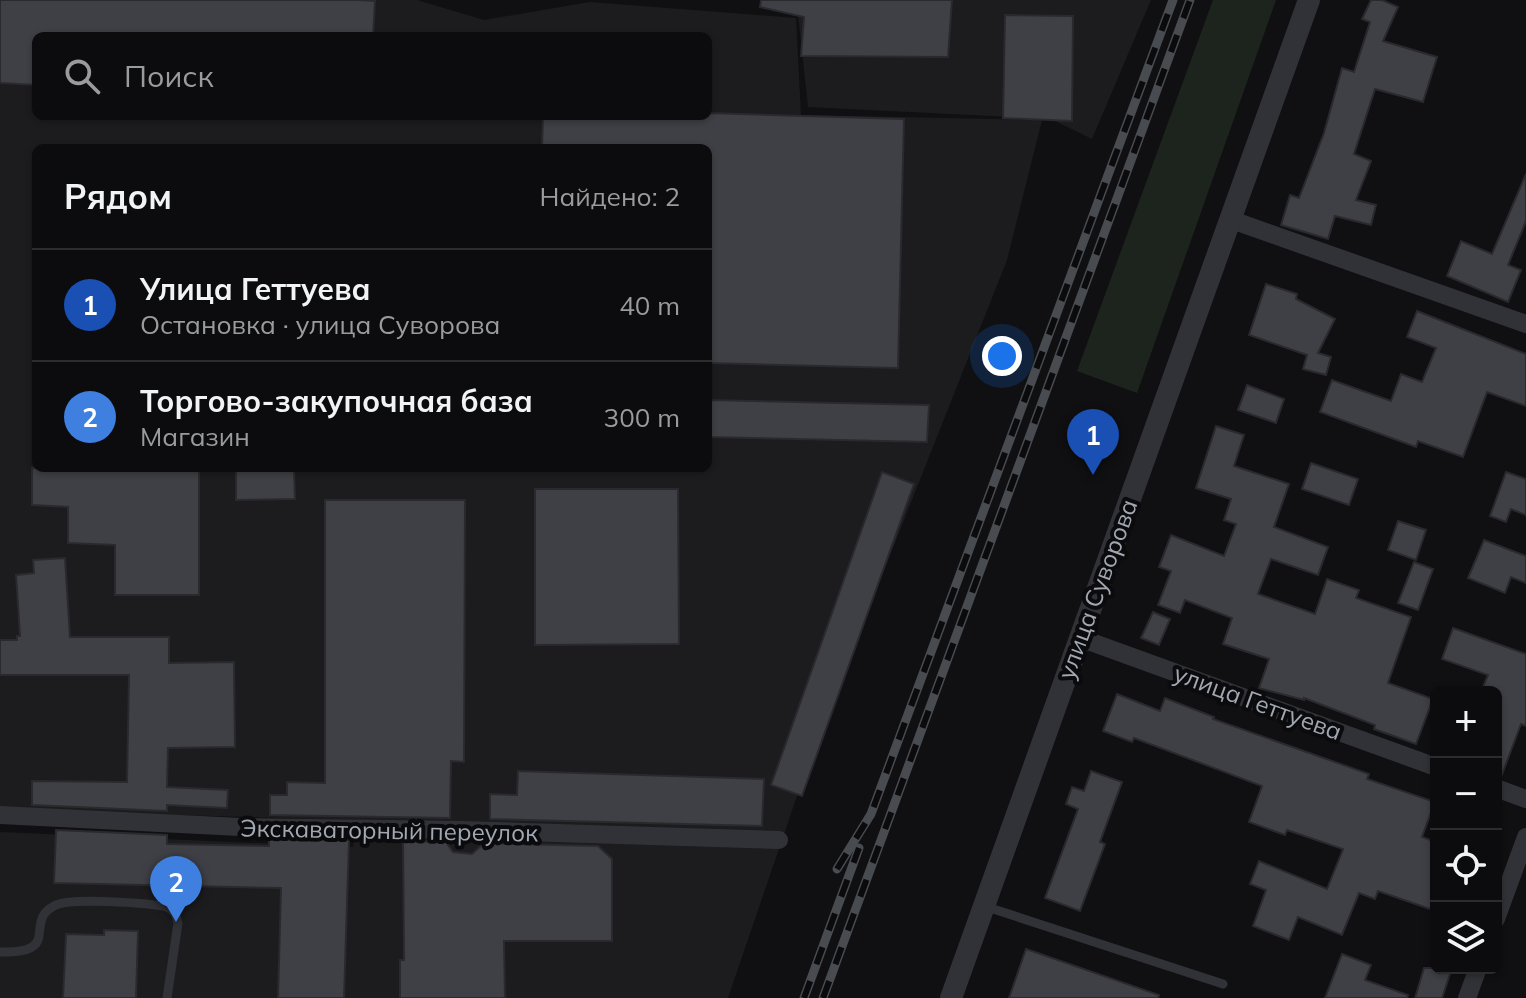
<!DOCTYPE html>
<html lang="ru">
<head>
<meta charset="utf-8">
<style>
	:root { --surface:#0c0c0e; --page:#151517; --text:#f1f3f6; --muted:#9a9b9e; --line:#2c2c2e; --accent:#0f766e }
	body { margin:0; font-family:Mulish,sans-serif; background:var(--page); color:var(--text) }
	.controls { position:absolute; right:24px; bottom:24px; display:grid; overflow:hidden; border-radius:12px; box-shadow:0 2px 6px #0004 }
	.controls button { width:72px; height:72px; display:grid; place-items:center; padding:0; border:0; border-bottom:2px solid var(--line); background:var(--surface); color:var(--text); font:40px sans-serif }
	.you { position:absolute; left:1002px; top:356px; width:28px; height:28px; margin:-20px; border:6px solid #fff; border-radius:50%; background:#1a73e8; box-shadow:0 0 0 12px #1a73e833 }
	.badge { display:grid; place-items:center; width:52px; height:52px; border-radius:50%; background:var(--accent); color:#fff; font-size:26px; font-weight:700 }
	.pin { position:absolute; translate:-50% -66px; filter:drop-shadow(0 2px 4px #0008) }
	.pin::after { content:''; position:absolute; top:42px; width:28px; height:24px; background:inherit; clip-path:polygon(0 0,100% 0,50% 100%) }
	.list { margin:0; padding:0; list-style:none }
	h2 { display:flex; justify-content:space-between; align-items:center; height:104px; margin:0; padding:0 32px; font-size:34px }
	h2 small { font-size:26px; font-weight:400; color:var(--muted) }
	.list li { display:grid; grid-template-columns:52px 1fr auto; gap:24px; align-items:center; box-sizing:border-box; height:112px; padding:0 32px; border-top:2px solid var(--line) }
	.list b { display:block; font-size:30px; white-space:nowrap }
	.list p { margin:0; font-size:26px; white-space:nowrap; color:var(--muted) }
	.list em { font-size:26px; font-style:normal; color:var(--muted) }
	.icon { flex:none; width:44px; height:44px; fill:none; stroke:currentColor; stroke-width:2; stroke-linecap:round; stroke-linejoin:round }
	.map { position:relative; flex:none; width:1526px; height:998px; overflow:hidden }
	.search { position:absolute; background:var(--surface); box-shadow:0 2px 6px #0004; left:32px; top:32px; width:680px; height:88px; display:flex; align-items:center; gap:20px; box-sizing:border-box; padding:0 28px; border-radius:12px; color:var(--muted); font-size:30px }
	.panel { position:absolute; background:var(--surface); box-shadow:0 2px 6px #0004; left:32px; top:144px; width:680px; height:328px; border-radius:12px }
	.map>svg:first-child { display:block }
	.built { fill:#1c1c1f; fill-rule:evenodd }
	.green { fill:#1d241d }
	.building { fill:#3f4045; stroke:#2a2a2e; stroke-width:2 }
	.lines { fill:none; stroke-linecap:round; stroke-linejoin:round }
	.service { stroke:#313237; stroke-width:9 }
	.minor { stroke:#313237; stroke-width:18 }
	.tertiary { stroke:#313237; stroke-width:22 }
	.rail-casing { stroke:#484b50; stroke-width:9 }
	.rail { stroke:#0b0b0d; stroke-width:6; stroke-dasharray:18; stroke-linecap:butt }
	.labels { text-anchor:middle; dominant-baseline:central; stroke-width:8; stroke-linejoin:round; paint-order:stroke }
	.street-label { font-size:24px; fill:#a1a8b2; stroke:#0b0b0d }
</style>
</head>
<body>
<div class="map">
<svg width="1526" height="998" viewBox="0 0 1526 998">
	<rect width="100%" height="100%" fill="#101012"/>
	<g class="built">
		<path d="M 0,0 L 417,0 L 484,20 L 590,2 L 796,18 L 801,115 L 1042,120 L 1007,260 L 811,755 L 728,998 L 0,998 L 0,832 L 353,847 L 355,820 L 0,810 ZM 36,36 L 708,36 L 708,116 L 36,116 ZM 36,148 L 708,148 L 708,468 L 36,468 Z"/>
		<polygon points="761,0 1151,0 1092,139 1051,119 808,107 798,14"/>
	</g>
	<polygon class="green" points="1213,0 1276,0 1137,393 1077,371"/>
	<g class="building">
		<polygon points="0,0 357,0 375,1 373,36 36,36 36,85 0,83"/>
		<polygon points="761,0 952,0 948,57 801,56 804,17 760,7"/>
		<polygon points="1371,0 1382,0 1398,7 1383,41 1437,57 1423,102 1375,89 1354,154 1371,161 1356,200 1376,205 1371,225 1335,216 1328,239 1281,225 1290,195 1299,198 1324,133 1342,68 1354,72 1370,22 1362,19"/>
		<polygon points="1005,15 1073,16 1072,121 1003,118"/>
		<polygon points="708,113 904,119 898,368 708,363 708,148 542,148 543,116 708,116"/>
		<polygon points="1526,174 1526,221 1508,265 1521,270 1508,302 1447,276 1461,241 1492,254"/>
		<polygon points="1266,284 1297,294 1296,299 1335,319 1318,353 1331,357 1326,375 1303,369 1307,355 1249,335"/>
		<polygon points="1417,311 1526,354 1526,406 1487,392 1463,457 1418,441 1416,447 1320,412 1332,380 1391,401 1401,374 1422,382 1436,348 1407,337"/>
		<polygon points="1247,385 1284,399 1276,423 1238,410"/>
		<polygon points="708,400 929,405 927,442 708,437"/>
		<polygon points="1216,426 1244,435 1234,466 1289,484 1274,527 1328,547 1318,575 1271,559 1258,594 1315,614 1327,579 1359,590 1356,598 1411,617 1388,683 1433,699 1416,744 1374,729 1375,725 1304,698 1304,700 1259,688 1269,659 1223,644 1232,618 1185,600 1180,613 1158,605 1171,571 1159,567 1171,535 1224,556 1236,524 1224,520 1231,499 1196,488"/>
		<polygon points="1311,463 1358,479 1349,505 1302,489"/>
		<polygon points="32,468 199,468 199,595 115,595 115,545 68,543 68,507 32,505"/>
		<polygon points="236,468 294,468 295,499 236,500"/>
		<polygon points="882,472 914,484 802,796 771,785"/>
		<polygon points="1506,472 1526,479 1526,515 1511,509 1506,522 1490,516"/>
		<polygon points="535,489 678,489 679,644 535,645"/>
		<polygon points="325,500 465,500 464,762 451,761 450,818 270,815 270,795 287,795 287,782 325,783"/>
		<polygon points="1398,521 1426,530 1416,560 1388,550"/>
		<polygon points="1484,540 1526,556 1526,583 1511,577 1505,593 1468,578"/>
		<polygon points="65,558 70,637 169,637 169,663 234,662 235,747 168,748 167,787 228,790 227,808 167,805 167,811 32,805 32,781 127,782 129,675 0,675 0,640 17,640 17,636 20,636 16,575 34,573 33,560"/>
		<polygon points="1414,562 1433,569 1418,610 1398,603"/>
		<polygon points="1153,612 1170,619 1159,645 1141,638"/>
		<polygon points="1453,628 1526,654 1526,726 1521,724 1501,777 1496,776 1496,692 1481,692 1488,675 1442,659"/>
		<polygon points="1117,694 1160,711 1165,698 1214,717 1213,719 1369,774 1367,779 1435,802 1422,837 1436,842 1436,911 1378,891 1375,899 1359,893 1342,935 1298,917 1289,940 1253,926 1266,890 1250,884 1259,861 1327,889 1343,849 1287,830 1285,835 1249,822 1262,786 1134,738 1132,742 1103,731"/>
		<polygon points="518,771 764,779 762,826 490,819 490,794 517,795"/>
		<polygon points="1091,771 1122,782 1100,842 1105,844 1080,911 1045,898 1078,809 1066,804 1072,787 1084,791"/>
		<polygon points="56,830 167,835 167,844 269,846 269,839 349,840 344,998 278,998 281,888 54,883"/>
		<polygon points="403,841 446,842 453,852 472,854 484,843 598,846 612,859 612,941 504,941 505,998 400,998 400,960 404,960"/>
		<polygon points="104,930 138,931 136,998 63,998 66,934 104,935"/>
		<polygon points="1026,949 1159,995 1158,998 1009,998"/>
		<polygon points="1342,954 1371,965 1365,980 1408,995 1407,998 1325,998"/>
		<polygon points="1424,968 1452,968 1442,998 1415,998"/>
	</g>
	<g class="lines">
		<g class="service">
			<polyline points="984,906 1223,984"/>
			<path d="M 0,952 C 63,954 23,922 54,906 C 69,897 148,903 167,907 L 175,913 L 178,923 L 167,998"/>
		</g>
		<g class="minor">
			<polyline points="1229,219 1526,324"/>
			<polyline points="1080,638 1436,767"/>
			<polyline points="1496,788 1526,799"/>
			<polyline points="0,815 240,827 461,830 779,840"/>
			<polyline points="1496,919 1526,837"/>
			<polyline points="1467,998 1478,968"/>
		</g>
		<polyline class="tertiary" points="951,998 1309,0"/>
		<g class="rail-casing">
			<g id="rail">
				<polyline points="837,869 871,814 1173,0"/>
				<polyline points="804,998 859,848"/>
				<polyline points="823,998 1190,0"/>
			</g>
		</g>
		<use href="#rail" class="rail"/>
	</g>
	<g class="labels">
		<g class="street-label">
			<text transform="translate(1097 589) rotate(-70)">улица Суворова</text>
			<text transform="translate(1258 702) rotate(20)">улица Геттуева</text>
			<text transform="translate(389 830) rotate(1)">Экскаваторный переулок</text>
		</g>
	</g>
</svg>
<div class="controls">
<button>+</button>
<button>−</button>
<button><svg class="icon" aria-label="locate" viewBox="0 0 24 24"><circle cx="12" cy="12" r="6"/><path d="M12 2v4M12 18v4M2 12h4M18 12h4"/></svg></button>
<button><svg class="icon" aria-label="layers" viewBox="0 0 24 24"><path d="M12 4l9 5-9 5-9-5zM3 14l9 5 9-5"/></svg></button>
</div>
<div class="you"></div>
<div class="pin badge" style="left:1093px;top:475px;background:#1a4fb4">1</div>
<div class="pin badge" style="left:176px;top:922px;background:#3f7fe0">2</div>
<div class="search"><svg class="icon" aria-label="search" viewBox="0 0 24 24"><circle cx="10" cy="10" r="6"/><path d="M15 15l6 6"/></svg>Поиск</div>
<section class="panel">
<h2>Рядом<small>Найдено: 2</small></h2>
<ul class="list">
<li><span class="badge" style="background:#1a4fb4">1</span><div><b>Улица Геттуева</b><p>Остановка · улица Суворова</p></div><em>40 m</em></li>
<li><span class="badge" style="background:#3f7fe0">2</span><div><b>Торгово-закупочная база</b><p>Магазин</p></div><em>300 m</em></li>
</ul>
</section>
</div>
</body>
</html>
